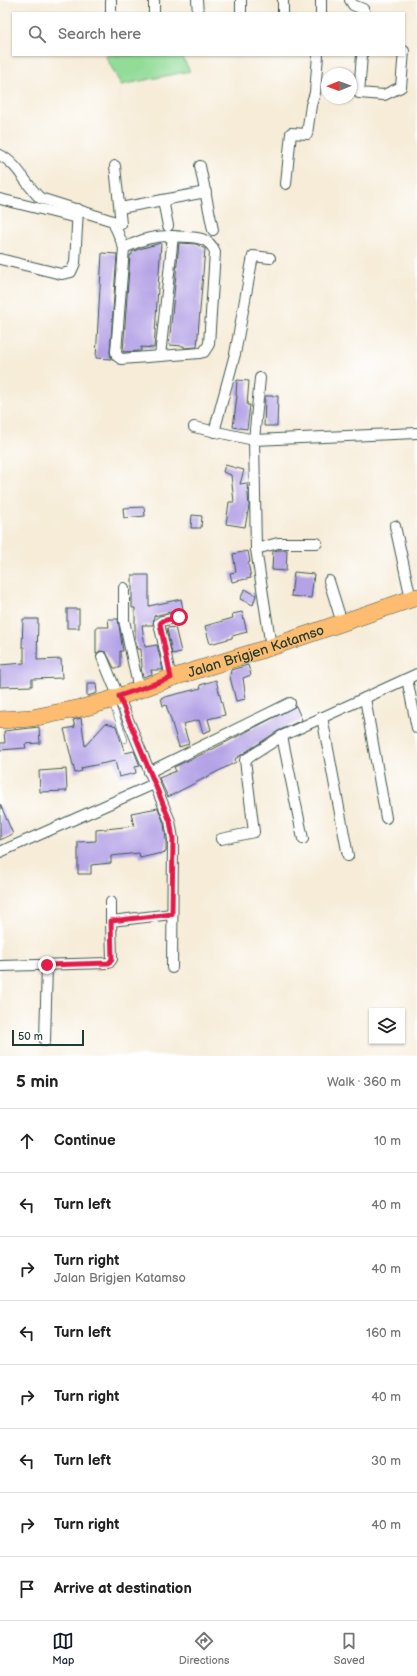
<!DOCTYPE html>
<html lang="en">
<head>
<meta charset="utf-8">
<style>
	:root { --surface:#fff; --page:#f2f2f2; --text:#222; --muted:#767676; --line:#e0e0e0; --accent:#111827 }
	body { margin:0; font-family:"Balsamiq Sans",sans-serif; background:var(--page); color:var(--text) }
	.controls { position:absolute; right:12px; bottom:12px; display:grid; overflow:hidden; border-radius:0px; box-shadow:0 1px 3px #0004 }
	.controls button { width:36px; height:36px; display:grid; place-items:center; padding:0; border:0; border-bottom:1px solid var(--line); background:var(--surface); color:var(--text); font:20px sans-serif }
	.compass { position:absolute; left:321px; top:68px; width:36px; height:36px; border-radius:50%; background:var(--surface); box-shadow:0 1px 3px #0004; rotate:269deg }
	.scale { position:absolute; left:12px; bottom:10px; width:72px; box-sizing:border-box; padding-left:4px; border:2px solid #1f3d34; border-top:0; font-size:11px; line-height:14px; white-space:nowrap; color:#1f3d34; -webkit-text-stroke:3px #fff; paint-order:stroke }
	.stop { position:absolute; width:12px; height:12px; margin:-9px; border:3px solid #e11d48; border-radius:50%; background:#fff }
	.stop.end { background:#e11d48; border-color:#fff; box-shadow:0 1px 4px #0008 }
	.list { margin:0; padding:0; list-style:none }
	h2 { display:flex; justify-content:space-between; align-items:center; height:52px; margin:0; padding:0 16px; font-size:17px }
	h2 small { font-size:13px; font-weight:400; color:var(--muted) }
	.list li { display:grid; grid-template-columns:26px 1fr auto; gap:12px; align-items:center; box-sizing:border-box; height:64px; padding:0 16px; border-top:1px solid var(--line) }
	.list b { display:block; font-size:15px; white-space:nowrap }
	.list p { margin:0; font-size:13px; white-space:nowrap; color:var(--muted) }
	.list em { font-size:13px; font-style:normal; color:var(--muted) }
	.icon { flex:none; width:22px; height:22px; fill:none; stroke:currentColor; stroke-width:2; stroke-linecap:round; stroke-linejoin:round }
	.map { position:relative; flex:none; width:417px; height:1056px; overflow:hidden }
	.search { position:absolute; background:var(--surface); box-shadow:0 1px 3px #0004; left:12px; right:12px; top:12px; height:44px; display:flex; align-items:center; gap:10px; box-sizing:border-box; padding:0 14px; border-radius:0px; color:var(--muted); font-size:15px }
	.sheet { height:564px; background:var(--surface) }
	nav { display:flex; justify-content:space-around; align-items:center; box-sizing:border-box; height:56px; border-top:1px solid var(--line); background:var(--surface); font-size:11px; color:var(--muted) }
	nav a { display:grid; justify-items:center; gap:2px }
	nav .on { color:var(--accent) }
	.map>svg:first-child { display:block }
	.green { fill:#93dc98; stroke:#598c66 }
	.building { fill:#b4a2e6 }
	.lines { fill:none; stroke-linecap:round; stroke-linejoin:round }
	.service-casing { stroke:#3f574d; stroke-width:6 }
	.minor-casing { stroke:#3f574d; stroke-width:12 }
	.primary-casing { stroke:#3f574d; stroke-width:18 }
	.service { stroke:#fff; stroke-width:5 }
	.minor { stroke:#fff; stroke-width:10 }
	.primary { stroke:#fdbc70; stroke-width:17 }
	.route { stroke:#e11d48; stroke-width:5 }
	.labels { text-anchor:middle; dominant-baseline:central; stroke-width:3; stroke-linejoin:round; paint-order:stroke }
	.street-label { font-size:14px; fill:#1f3d34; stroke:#fff }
</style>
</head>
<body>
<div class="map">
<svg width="417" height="1056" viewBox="0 0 417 1056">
	<rect width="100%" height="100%" fill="#fff"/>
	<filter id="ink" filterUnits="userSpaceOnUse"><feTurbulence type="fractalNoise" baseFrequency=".025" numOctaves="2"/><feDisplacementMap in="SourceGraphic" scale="8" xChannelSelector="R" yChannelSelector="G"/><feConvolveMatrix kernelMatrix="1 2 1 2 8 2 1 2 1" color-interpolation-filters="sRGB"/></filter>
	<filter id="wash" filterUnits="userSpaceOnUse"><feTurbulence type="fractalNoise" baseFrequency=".012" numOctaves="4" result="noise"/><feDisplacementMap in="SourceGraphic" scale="16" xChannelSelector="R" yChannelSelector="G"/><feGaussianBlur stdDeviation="0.9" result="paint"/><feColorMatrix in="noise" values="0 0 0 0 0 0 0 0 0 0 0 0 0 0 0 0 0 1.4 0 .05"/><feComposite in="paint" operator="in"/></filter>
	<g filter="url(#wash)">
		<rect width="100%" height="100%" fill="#f6ecd8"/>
		<polygon class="green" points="105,55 181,55 190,71 121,85"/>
		<g id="blocks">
			<g class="building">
				<polygon points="161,243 154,348 141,347 141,351 123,352 130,255 132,255 132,252 139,249"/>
				<polygon points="179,243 196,244 205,249 197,347 184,348 184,346 169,345"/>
				<polygon points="102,253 117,254 110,352 111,359 96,358"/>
				<polygon points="237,380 249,381 247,405 250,405 247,429 233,427 237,396 236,395"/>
				<polygon points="265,396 278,396 277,426 264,426"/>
				<polygon points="225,465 244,470 240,484 247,483 249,506 245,527 226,524 229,502 234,502 231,475 223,472"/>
				<polygon points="144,507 145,516 124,518 123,508"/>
				<polygon points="192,515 202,516 201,528 191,528"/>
				<polygon points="278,550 287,550 286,571 272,570 273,551"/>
				<polygon points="248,551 250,562 248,563 251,578 232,582 230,573 236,572 233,554"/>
				<polygon points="294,572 314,574 311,598 291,596"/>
				<polygon points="132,575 149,575 149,606 181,599 183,609 154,616 153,625 142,625 145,647 157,645 163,670 151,670 152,674 143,677 141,668 142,667 141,649 137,649 135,638 135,608 132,608"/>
				<polygon points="245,589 256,595 253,605 240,599"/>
				<rect x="67" y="609" width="12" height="19"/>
				<polygon points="242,612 247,632 232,636 232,638 210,644 205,626 233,618 232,614"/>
				<polygon points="23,619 38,619 37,660 61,659 62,678 32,679 32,686 0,687 0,665 24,663 24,647 22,647"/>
				<polygon points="108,619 118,619 123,651 120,651 120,668 114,668 106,652 100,651 96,654 96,627 109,627"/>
				<polygon points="175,627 181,652 172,654 167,628"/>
				<polygon points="248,665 251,675 243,678 246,699 236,701 230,677 231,670"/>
				<polygon points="216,680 225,715 208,719 211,730 203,733 199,720 183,724 189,744 179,747 171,720 166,705 163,706 161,698 201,688 200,685"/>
				<polygon points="87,683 96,683 97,693 87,696"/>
				<polygon points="296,706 302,720 278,731 235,759 236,762 168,797 159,778 176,771 174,767 209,751"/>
				<polygon points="81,718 85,746 106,723 116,726 125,753 134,751 140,766 135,767 136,773 119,777 115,761 81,768 82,771 75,773 64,729 75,727 73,720"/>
				<polygon points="39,727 40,743 25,744 26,748 0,750 0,743 5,743 4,731"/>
				<polygon points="66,769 67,791 40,792 39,771"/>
				<polygon points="0,804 13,834 0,840"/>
				<polygon points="158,808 164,823 166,840 166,852 140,858 139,853 111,856 111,863 91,865 91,874 78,874 78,842 96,841 96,830 134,826 131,813"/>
			</g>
		</g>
	</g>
	<g filter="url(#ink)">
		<use href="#blocks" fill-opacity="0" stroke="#3f574d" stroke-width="1"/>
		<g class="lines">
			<g class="service-casing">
				<polyline id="service" points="112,703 125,740"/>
			</g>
			<g class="minor-casing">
				<g id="minor">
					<polyline points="111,0 111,13"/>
					<polyline points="154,0 154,13"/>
					<polyline points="197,0 198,13"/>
					<polyline points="241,0 241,13"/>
					<polyline points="283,0 283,13"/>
					<polyline points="350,0 353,5 363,9 365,13"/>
					<polyline points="321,13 321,0"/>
					<polyline points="362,55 359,93 384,95 401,87 404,51"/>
					<path d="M 0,155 C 19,165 25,184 40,198 L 113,221 L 124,248 L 116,352 L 117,356 L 121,359 L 200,353 L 204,352 L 209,344 L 215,252 C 208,234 190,238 173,236"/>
					<polyline points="115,166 121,224 115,227"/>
					<polyline points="200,166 213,230"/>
					<polyline points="286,184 291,133 307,134 311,105 315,93 318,55"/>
					<polyline points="0,199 77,218"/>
					<polyline points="163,200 168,226"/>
					<polyline points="120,208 206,192"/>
					<path d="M 124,248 C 141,240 154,235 173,236 L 160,356"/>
					<polyline points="0,259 61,274 71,272 75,263 78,209"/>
					<polyline points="194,427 254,440 260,378"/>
					<polyline points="214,432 235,354 253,256 270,258"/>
					<polyline points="395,526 411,599"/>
					<polyline points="256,549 278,543 317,543"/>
					<polyline points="329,581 342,623"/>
					<polyline points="124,588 124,620 139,690"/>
					<polyline points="271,647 256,549 254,440 417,433"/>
					<polyline points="102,657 170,821 173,839 172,968"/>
					<polyline points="171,678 159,623 162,621 179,617"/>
					<polyline points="407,679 417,728"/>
					<polyline points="365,698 386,818"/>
					<polyline points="322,717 348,856"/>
					<polyline points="282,736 303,839"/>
					<polyline points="149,772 290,703"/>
					<polyline points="221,839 254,832 245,760 282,736 417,674"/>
					<polyline points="0,852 154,784"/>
					<polyline points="111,902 111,921"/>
					<polyline points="1,966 109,963 112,959 111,921 172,914"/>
					<polyline points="45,1041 47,965"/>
				</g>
			</g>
			<g class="primary-casing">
				<g id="primary">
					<path id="s1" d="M 0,720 L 32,718 L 86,707 L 110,700 L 171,678 L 271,647 L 417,597"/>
				</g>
			</g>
			<use href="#service" class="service"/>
			<use href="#minor" class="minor"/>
			<use href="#primary" class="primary"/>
		</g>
	</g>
	<g class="lines" filter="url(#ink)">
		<polyline class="route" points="47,965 109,963 112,959 111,921 172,914 173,839 170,821 119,696 171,678 160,624 162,621 179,617"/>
	</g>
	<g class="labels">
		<g class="street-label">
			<text stroke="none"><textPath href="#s1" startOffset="266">Jalan Brigjen Katamso</textPath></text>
		</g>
	</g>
</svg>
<div class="controls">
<button><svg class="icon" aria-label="layers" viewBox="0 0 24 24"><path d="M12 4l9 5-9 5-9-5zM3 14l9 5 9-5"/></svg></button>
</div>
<svg class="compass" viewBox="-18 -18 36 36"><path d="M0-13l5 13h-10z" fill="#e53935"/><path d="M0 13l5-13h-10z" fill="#767676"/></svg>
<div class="scale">50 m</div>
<div class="stop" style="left:179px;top:617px"></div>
<div class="stop end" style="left:47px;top:965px"></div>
<div class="search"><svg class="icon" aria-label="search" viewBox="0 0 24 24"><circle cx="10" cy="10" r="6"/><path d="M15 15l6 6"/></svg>Search here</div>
</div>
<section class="sheet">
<h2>5 min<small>Walk · 360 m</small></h2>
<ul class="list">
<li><svg class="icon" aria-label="ahead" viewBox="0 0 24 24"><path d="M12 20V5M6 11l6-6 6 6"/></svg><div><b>Continue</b></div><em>10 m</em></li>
<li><svg class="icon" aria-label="left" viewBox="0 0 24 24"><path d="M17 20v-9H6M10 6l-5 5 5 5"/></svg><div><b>Turn left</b></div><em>40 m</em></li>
<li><svg class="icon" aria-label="right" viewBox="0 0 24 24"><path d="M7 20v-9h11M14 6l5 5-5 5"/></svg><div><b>Turn right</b><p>Jalan Brigjen Katamso</p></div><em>40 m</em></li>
<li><svg class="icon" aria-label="left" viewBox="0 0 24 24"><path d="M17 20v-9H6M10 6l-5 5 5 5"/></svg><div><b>Turn left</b></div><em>160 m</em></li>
<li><svg class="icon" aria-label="right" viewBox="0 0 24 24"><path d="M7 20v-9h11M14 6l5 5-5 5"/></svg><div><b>Turn right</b></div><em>40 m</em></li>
<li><svg class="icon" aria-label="left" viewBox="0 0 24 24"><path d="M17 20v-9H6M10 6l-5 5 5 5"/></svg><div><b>Turn left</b></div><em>30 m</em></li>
<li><svg class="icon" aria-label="right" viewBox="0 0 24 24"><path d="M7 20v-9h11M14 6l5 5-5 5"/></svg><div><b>Turn right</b></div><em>40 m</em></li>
<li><svg class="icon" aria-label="arrive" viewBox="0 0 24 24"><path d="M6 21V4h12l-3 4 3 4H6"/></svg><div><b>Arrive at destination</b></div></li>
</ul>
</section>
<nav>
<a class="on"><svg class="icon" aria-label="map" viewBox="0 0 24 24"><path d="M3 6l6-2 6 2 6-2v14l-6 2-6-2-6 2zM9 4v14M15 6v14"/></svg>Map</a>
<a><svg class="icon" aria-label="directions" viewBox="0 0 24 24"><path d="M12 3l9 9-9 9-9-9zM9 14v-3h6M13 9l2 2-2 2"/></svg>Directions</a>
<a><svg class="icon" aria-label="saved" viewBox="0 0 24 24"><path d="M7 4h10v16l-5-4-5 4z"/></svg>Saved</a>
</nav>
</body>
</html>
